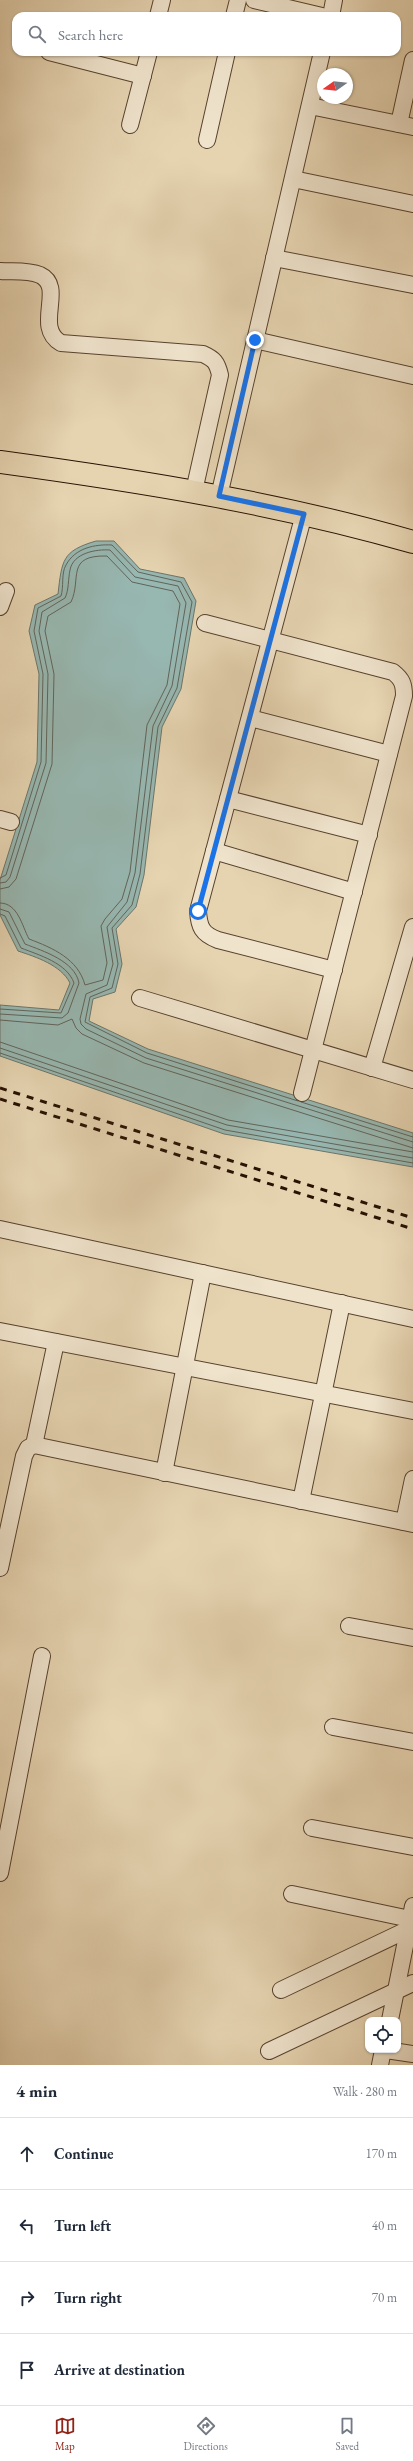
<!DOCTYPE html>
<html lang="en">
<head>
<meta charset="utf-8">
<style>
	:root { --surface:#fff; --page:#f6f6f7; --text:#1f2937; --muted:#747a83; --line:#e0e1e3; --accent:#8f2418 }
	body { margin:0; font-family:"EB Garamond",serif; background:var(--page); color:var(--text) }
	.controls { position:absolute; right:12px; bottom:12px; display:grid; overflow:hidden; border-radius:8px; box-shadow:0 1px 3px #0004 }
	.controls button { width:36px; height:36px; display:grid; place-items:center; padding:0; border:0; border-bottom:1px solid var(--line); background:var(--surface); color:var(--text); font:20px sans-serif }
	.compass { position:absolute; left:317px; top:68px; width:36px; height:36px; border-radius:50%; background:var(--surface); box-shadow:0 1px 3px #0004; rotate:255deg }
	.stop { position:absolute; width:12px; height:12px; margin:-9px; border:3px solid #1a73e8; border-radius:50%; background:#fff }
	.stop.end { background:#1a73e8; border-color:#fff; box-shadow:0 1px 4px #0008 }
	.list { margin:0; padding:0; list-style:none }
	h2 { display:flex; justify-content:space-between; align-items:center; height:52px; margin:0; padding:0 16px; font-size:17px }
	h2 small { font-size:13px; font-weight:400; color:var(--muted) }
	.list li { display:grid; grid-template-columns:26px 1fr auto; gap:12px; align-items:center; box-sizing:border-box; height:72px; padding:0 16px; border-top:1px solid var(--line) }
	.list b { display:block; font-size:15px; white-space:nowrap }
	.list em { font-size:13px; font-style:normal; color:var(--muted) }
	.icon { flex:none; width:22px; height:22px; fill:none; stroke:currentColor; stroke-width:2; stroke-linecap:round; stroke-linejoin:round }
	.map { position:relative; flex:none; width:413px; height:2065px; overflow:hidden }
	.search { position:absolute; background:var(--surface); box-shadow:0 1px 3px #0004; left:12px; right:12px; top:12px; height:44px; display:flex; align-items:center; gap:10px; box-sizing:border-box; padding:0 14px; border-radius:12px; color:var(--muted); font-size:15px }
	.sheet { height:340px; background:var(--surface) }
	nav { display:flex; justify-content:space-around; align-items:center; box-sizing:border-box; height:56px; border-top:1px solid var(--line); background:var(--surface); font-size:11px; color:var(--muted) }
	nav a { display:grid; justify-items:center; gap:2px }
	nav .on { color:var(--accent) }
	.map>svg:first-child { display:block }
	.water { fill:#97b7b1; stroke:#6b756b }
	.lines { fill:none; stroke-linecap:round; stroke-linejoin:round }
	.shore { stroke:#60645a; stroke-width:1 }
	.street-casing { stroke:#58422e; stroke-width:18 }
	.primary-casing { stroke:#291202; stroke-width:24 }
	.street { stroke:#efe3cc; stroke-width:16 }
	.primary { stroke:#e6d4b1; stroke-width:22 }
	.rail { stroke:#291202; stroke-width:3; stroke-dasharray:7 7; stroke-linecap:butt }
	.route { stroke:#1a73e8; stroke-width:5 }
</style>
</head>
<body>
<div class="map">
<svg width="413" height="2065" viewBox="0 0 413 2065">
	<rect width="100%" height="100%" fill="#e6d4b1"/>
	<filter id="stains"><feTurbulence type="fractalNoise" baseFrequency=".005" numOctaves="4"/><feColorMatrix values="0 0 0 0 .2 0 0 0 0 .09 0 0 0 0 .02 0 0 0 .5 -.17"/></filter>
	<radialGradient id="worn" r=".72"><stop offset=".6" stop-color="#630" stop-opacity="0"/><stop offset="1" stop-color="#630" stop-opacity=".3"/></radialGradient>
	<path class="water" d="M 96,541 L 114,541 L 140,569 L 184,578 L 196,601 L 181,689 L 162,727 L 144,875 L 136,907 L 116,929 L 122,964 L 115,992 L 93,999 L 89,1021 L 148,1049 L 413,1133 L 413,1167 L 224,1134 L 0,1056 L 0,1005 L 59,1010 L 70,983 C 61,965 36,957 18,951 L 0,915 L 0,880 L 37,762 L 39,674 L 29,631 L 35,605 L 58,594 C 62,560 62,551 96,541 Z"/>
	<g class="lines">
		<g class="shore">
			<path d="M 0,878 L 6,875 L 41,762 L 43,674 L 34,631 L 38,608 L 61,596 C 64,587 61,573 66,565 C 75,548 95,544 112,545 L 138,572 L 181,582 L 192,602 L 177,688 L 158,727 L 140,874 L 132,905 L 112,928 L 118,964 L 112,988 L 90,997 L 85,1022 L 147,1053 L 298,1101"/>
			<path d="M 0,883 L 6,882 L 10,877 L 46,763 L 48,674 L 39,631 L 42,612 L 65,598 C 69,590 68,579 70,570 C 73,553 96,549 110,550 L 135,577 L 178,586 L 186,603 L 172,686 L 153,726 L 135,873 L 127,902 L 107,927 L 113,964 L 107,985 L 86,994 L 80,1019 L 81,1024 L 86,1029 L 146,1058 L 413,1142"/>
			<path d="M 0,889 L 9,887 L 16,879 L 52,764 L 54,674 L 45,631 L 48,616 L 71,602 C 82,579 65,555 107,556 L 132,582 L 173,591 L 180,604 L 167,685 L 147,725 L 130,872 L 122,899 L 105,919 L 101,926 L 107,963 L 103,980 L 85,985 C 78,959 53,948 29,939 C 22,926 18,903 0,903"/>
			<path d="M 0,909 L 9,912 L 25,944 C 43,951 75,961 79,983 L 68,1013 L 62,1018 L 0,1014"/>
			<path d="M 0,914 L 5,916 L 21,948 C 39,955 67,963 74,983 L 61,1013 L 0,1009"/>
			<polyline points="0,1020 58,1025 72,1019 76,1028 82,1034 144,1063 413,1148"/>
			<polyline points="0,1042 228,1120 413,1152"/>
			<polyline points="0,1048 227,1125 413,1158"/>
			<polyline points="0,1053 225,1130 413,1163"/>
			<polyline points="301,1102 413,1137"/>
		</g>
		<g class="street-casing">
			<g id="street">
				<polyline points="254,0 322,16"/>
				<polyline points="158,16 162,0"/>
				<polyline points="234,16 238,0"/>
				<polyline points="331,16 334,0"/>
				<polyline points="49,52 143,76"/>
				<polyline points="310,106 413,127"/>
				<polyline points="399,124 413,60"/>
				<polyline points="130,125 149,52"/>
				<polyline points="207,140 227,52"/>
				<polyline points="293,179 413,204"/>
				<polyline points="274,258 413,285"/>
				<path d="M 0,271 C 12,272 28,270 40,275 C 66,287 33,327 61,343 L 203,354 C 214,359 217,362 220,375 L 194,491"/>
				<polyline points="255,340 413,376"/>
				<polyline points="219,496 322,52"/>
				<path d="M 304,514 L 198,911 C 199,927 202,934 218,940 L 334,970"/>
				<polyline points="0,607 6,591"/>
				<path d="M 205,623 L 393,672 C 402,679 404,684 404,696 L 302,1093"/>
				<polyline points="250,718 389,754"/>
				<polyline points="228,799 369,835"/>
				<polyline points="0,819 11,822"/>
				<polyline points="214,851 354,892"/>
				<polyline points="140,998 413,1080"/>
				<polyline points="372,1068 413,927"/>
				<polyline points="0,1229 413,1319"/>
				<polyline points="0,1331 413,1411"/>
				<polyline points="34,1445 413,1524"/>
				<polyline points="164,1473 203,1273"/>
				<polyline points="301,1501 342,1303"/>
				<polyline points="404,1522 413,1479"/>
				<polyline points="0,1568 24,1456 28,1448 34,1445 56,1342"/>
				<polyline points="349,1626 413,1638"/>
				<polyline points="333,1727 413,1742"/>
				<polyline points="312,1828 413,1847"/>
				<polyline points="0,1873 42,1656"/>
				<polyline points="292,1894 410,1919"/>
				<polyline points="281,1990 413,1927"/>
				<polyline points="390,2020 413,1906"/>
				<polyline points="386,2050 413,2054"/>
				<polyline points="269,2051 413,1983"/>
				<polyline points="380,2065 383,2050"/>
			</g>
		</g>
		<g class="primary-casing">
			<path id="primary" d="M 0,462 C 139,481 278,503 413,542"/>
		</g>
		<use href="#street" class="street"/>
		<use href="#primary" class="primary"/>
		<g class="rail">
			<polyline points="0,1088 413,1218"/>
			<polyline points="0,1099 413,1229"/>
		</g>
	</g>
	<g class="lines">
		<polyline class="route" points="198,911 304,514 219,496 255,340"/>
	</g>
	<rect width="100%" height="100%" filter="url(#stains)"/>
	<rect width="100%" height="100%" fill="url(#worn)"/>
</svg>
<div class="controls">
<button><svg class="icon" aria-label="locate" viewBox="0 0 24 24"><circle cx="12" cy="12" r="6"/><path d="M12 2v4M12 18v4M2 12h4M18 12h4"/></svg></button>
</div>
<svg class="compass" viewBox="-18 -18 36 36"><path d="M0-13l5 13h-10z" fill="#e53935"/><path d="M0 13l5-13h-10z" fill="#747a83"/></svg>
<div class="stop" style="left:198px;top:911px"></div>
<div class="stop end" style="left:255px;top:340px"></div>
<div class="search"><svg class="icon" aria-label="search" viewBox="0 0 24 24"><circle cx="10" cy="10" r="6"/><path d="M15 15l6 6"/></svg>Search here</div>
</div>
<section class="sheet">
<h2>4 min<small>Walk · 280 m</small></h2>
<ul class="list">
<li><svg class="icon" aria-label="ahead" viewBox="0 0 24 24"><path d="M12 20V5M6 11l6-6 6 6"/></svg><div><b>Continue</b></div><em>170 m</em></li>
<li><svg class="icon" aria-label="left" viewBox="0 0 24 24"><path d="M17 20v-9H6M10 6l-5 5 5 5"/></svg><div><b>Turn left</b></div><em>40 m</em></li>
<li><svg class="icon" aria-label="right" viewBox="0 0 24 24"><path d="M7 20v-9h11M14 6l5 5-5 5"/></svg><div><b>Turn right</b></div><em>70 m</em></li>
<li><svg class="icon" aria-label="arrive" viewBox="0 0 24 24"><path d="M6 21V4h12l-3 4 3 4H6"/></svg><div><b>Arrive at destination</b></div></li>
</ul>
</section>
<nav>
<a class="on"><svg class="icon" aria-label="map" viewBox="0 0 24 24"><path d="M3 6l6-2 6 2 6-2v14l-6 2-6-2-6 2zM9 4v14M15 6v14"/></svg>Map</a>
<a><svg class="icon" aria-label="directions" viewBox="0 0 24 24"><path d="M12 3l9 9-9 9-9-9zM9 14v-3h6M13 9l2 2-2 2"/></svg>Directions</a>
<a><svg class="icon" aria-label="saved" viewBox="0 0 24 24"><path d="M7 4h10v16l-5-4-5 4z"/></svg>Saved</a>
</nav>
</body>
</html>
